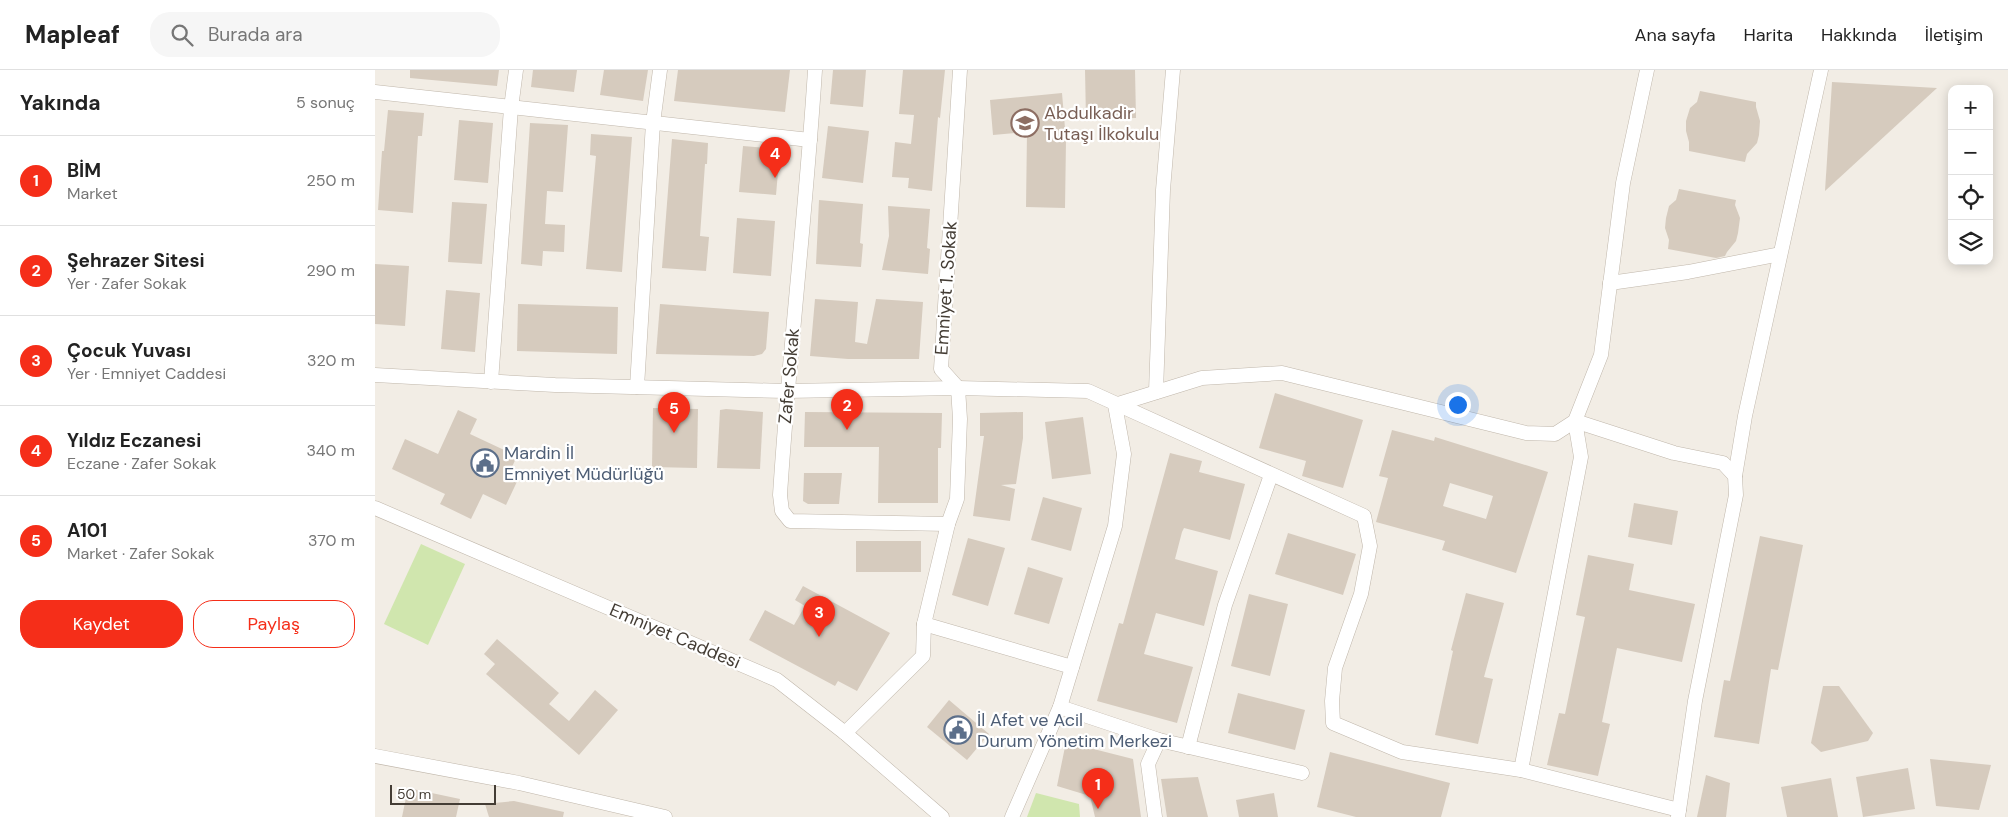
<!DOCTYPE html>
<html lang="tr">
<head>
<meta charset="utf-8">
<style>
	:root { --surface:#fff; --page:#f6f6f6; --text:#222; --muted:#767676; --line:#e0e0e0; --accent:#f52e19 }
	body { margin:0; font-family:"DM Sans",sans-serif; background:var(--page); color:var(--text) }
	.controls { position:absolute; right:15px; top:15px; display:grid; overflow:hidden; border-radius:10px; box-shadow:0 2px 12px #0003 }
	.controls button { width:45px; height:45px; display:grid; place-items:center; padding:0; border:0; border-bottom:1px solid var(--line); background:var(--surface); color:var(--text); font:25px sans-serif }
	.scale { position:absolute; left:15px; bottom:12px; width:106px; box-sizing:border-box; padding-left:5px; border:2px solid #443d35; border-top:0; font-size:14px; line-height:18px; white-space:nowrap; color:#443d35; -webkit-text-stroke:4px #fff; paint-order:stroke }
	.you { position:absolute; left:1082px; top:334px; width:18px; height:18px; margin:-12px; border:4px solid #fff; border-radius:50%; background:#1a73e8; box-shadow:0 0 0 8px #1a73e833 }
	.badge { display:grid; place-items:center; width:32px; height:32px; border-radius:50%; background:var(--accent); color:#fff; font-size:16px; font-weight:700 }
	.pin { position:absolute; translate:-50% -41px; filter:drop-shadow(0 1px 2px #0008) }
	.pin::after { content:''; position:absolute; top:26px; width:18px; height:15px; background:inherit; clip-path:polygon(0 0,100% 0,50% 100%) }
	.list { margin:0; padding:0; list-style:none }
	h2 { display:flex; justify-content:space-between; align-items:center; height:65px; margin:0; padding:0 20px; font-size:21px }
	h2 small { font-size:16px; font-weight:400; color:var(--muted) }
	.list li { display:grid; grid-template-columns:32px 1fr auto; gap:15px; align-items:center; box-sizing:border-box; height:90px; padding:0 20px; border-top:1px solid var(--line) }
	.list b { display:block; font-size:19px; white-space:nowrap }
	.list p { margin:0; font-size:16px; white-space:nowrap; color:var(--muted) }
	.list em { font-size:16px; font-style:normal; color:var(--muted) }
	.actions { display:flex; gap:10px; padding:15px 20px }
	.actions a { flex:1; padding:11px 0; border:1px solid var(--accent); border-radius:20px; text-align:center; font-size:18px; color:var(--accent) }
	.actions .main { background:var(--accent); color:#fff }
	.icon { flex:none; width:28px; height:28px; fill:none; stroke:currentColor; stroke-width:2; stroke-linecap:round; stroke-linejoin:round }
	.map { position:relative; flex:none; width:1633px; height:747px; overflow:hidden }
	header { display:flex; align-items:center; gap:30px; box-sizing:border-box; height:70px; padding:0 25px; background:var(--surface); border-bottom:1px solid var(--line) }
	header strong { font-size:24px }
	nav { display:flex; gap:28px; margin-inline-start:auto; font-size:18px }
	.search { width:350px; height:45px; background:var(--page); display:flex; align-items:center; gap:12px; box-sizing:border-box; padding:0 18px; border-radius:20px; color:var(--muted); font-size:19px }
	main { display:flex }
	aside { flex:1; background:var(--surface) }
	.map>svg:first-child { display:block }
	.green { fill:#d0e6ae }
	.building { fill:#d6cbbe; fill-rule:evenodd }
	.lines { fill:none; stroke-linecap:round; stroke-linejoin:round }
	.minor-casing { stroke:#c0b7ab; stroke-width:15 }
	.minor { stroke:#fff; stroke-width:14 }
	.labels { text-anchor:middle; dominant-baseline:central; stroke-width:4.5; stroke-linejoin:round; paint-order:stroke }
	.education-label { font-size:18px; fill:#785e54; stroke:#fff; text-anchor:start }
	.street-label { font-size:18px; fill:#443d35; stroke:#fff }
	.service-label { font-size:18px; fill:#4e5e75; stroke:#fff; text-anchor:start }
</style>
</head>
<body>
<header>
<strong>Mapleaf</strong>
<div class="search"><svg class="icon" aria-label="search" viewBox="0 0 24 24"><circle cx="10" cy="10" r="6"/><path d="M15 15l6 6"/></svg>Burada ara</div>
<nav><a>Ana sayfa</a><a>Harita</a><a>Hakkında</a><a>İletişim</a></nav>
</header>
<main>
<aside>
<h2>Yakında<small>5 sonuç</small></h2>
<ul class="list">
<li><span class="badge">1</span><div><b>BİM</b><p>Market</p></div><em>250 m</em></li>
<li><span class="badge">2</span><div><b>Şehrazer Sitesi</b><p>Yer · Zafer Sokak</p></div><em>290 m</em></li>
<li><span class="badge">3</span><div><b>Çocuk Yuvası</b><p>Yer · Emniyet Caddesi</p></div><em>320 m</em></li>
<li><span class="badge">4</span><div><b>Yıldız Eczanesi</b><p>Eczane · Zafer Sokak</p></div><em>340 m</em></li>
<li><span class="badge">5</span><div><b>A101</b><p>Market · Zafer Sokak</p></div><em>370 m</em></li>
</ul>
<div class="actions"><a class="main">Kaydet</a><a>Paylaş</a></div>
</aside>
<div class="map">
<svg width="1633" height="747" viewBox="0 0 1633 747">
	<rect width="100%" height="100%" fill="#f2ede5"/>
	<g class="green">
		<polygon points="46,474 90,494 53,575 9,554"/>
		<polygon points="661,723 704,734 705,747 652,747"/>
	</g>
	<g class="building">
		<polygon points="35,0 124,0 122,16 35,8"/>
		<polygon points="158,0 202,0 199,22 156,17"/>
		<polygon points="229,0 273,0 268,31 225,25"/>
		<polygon points="303,0 415,0 410,42 299,31"/>
		<polygon points="458,0 491,0 488,37 455,34"/>
		<polygon points="528,0 570,0 565,48 563,47 557,121 533,118 534,108 517,107 520,72 536,74 539,45 524,44"/>
		<polygon points="710,0 760,0 761,48 711,49"/>
		<polygon points="1457,12 1562,18 1450,121"/>
		<polygon points="1325,21 1381,32 1381,37 1385,51 1384,65 1382,73 1372,84 1370,92 1314,81 1314,72 1311,61 1311,51 1315,38 1322,32"/>
		<polygon points="687,23 691,70 690,138 651,137 652,62 618,65 615,30"/>
		<polygon points="13,40 49,43 47,66 43,66 38,143 3,140 7,81 9,81"/>
		<polygon points="84,50 118,53 113,113 79,110"/>
		<polygon points="155,53 193,55 188,122 172,121 170,154 190,155 189,182 168,181 167,196 146,194"/>
		<polygon points="453,56 494,61 488,113 447,108"/>
		<polygon points="216,64 257,67 247,202 211,199 221,86 215,85"/>
		<polygon points="297,69 333,73 332,94 330,94 325,166 334,167 331,201 287,198"/>
		<polygon points="368,76 405,79 401,125 364,122"/>
		<polygon points="1304,119 1361,130 1360,135 1365,148 1363,163 1361,171 1352,182 1350,186 1341,188 1293,179 1294,170 1290,158 1291,148 1294,136 1301,130"/>
		<polygon points="444,130 488,134 485,173 488,174 486,197 441,194"/>
		<polygon points="77,132 112,134 107,194 73,192"/>
		<polygon points="513,136 555,139 552,178 555,179 553,204 507,200 514,166"/>
		<polygon points="362,148 400,151 396,206 358,203"/>
		<polygon points="0,194 34,196 30,256 0,254"/>
		<polygon points="71,220 105,223 100,282 66,279"/>
		<polygon points="440,229 483,232 480,272 492,274 501,229 548,232 544,289 473,289 435,286"/>
		<polygon points="143,234 243,237 242,284 142,281"/>
		<polygon points="285,234 394,242 391,279 387,284 379,286 281,284"/>
		<polygon points="900,323 988,350 968,418 927,406 931,391 884,378"/>
		<polygon points="278,338 323,339 322,398 277,397"/>
		<polygon points="351,339 388,342 385,399 342,398 345,340"/>
		<polygon points="83,340 102,349 95,364 142,386 137,397 147,401 131,435 108,424 96,449 65,434 70,424 17,399 30,369 63,384"/>
		<polygon points="430,342 567,343 566,378 563,378 563,433 503,433 504,377 429,377"/>
		<polygon points="648,342 648,368 641,414 626,415 640,419 635,451 598,446 609,366 605,366 605,343"/>
		<polygon points="708,347 716,404 677,409 670,352"/>
		<path d="M 1017,360 L 1059,371 L 1060,367 L 1173,402 L 1141,503 L 1067,480 L 1070,471 L 1001,452 L 1013,408 L 1004,406 ZM 1075,413 L 1118,426 L 1111,449 L 1068,436 Z"/>
		<polygon points="795,383 827,391 824,402 870,414 855,470 809,458 807,462 800,489 843,501 829,556 781,543 769,584 818,597 802,653 722,631 744,553 748,554"/>
		<polygon points="429,403 467,403 464,434 433,434 428,431"/>
		<polygon points="668,427 707,438 696,481 656,470"/>
		<polygon points="1259,433 1303,441 1297,475 1253,467"/>
		<polygon points="913,463 981,484 968,525 900,504"/>
		<polygon points="1385,466 1428,475 1403,600 1396,599 1384,674 1339,667 1349,610 1355,611"/>
		<polygon points="593,468 630,478 613,536 577,525"/>
		<rect x="481" y="471" width="65" height="31"/>
		<polygon points="1213,485 1259,494 1254,520 1320,534 1307,592 1242,578 1227,652 1235,654 1223,706 1172,695 1184,643 1190,644 1210,547 1201,545"/>
		<polygon points="653,497 688,508 674,554 639,544"/>
		<polygon points="428,516 515,563 482,621 463,611 460,616 374,570 390,540 419,555 430,536 420,530"/>
		<polygon points="1091,523 1129,533 1109,607 1118,609 1103,674 1060,665 1078,581 1076,580"/>
		<polygon points="874,524 913,534 895,606 856,596"/>
		<polygon points="122,569 184,623 174,634 194,651 220,620 243,640 204,685 111,604 120,594 109,584"/>
		<polygon points="1448,616 1464,616 1498,663 1493,671 1446,682 1436,673"/>
		<polygon points="863,623 930,640 920,680 853,663"/>
		<polygon points="574,630 614,664 592,690 552,657"/>
		<polygon points="691,672 758,689 766,747 720,747 715,726 682,716"/>
		<polygon points="955,682 1075,713 1066,747 981,747 942,737"/>
		<polygon points="1555,689 1616,695 1604,740 1561,736"/>
		<polygon points="1533,698 1540,739 1488,747 1481,707"/>
		<polygon points="1331,705 1355,713 1351,747 1322,747"/>
		<polygon points="823,707 833,747 792,747 786,709"/>
		<polygon points="1456,708 1463,747 1412,747 1406,717"/>
		<polygon points="33,718 85,729 81,747 27,747"/>
		<polygon points="899,723 903,747 864,747 861,730"/>
		<polygon points="139,731 189,742 188,747 114,747 110,734"/>
	</g>
	<g class="lines">
		<g class="minor-casing">
			<g id="minor">
				<path d="M 440,0 C 431,142 414,283 405,425 L 407,441 L 415,451 L 573,454"/>
				<polyline points="0,22 435,70"/>
				<polyline points="1235,213 1313,202 1405,184"/>
				<polyline points="0,305 180,315 411,321 583,318 713,321 989,446 995,476 986,524 960,598 957,631 958,653 1027,682 1146,700 1304,740"/>
				<polyline points="116,312 136,38 141,0"/>
				<polyline points="262,317 278,53 285,0"/>
				<polyline points="781,322 788,120 798,0"/>
				<polyline points="740,335 827,308 907,303 1151,363 1180,364 1200,351 1226,285 1248,113 1272,0"/>
				<polyline points="1360,406 1370,346 1446,0"/>
				<polyline points="0,438 402,610 470,663 567,747"/>
				<polyline points="549,554 697,597"/>
				<polyline points="685,637 784,670 927,703"/>
				<polyline points="470,663 548,586 549,554 573,454 582,429 585,349 583,318 566,299 585,0"/>
				<polyline points="813,677 850,535 896,405"/>
				<polyline points="0,686 144,713 290,747"/>
				<polyline points="1146,700 1206,387 1200,351 1299,383 1348,393 1360,406 1361,425 1320,631 1303,747"/>
				<polyline points="637,747 685,637 740,456 749,384 740,335"/>
				<polyline points="780,747 773,694 784,670"/>
			</g>
		</g>
		<use href="#minor" class="minor"/>
	</g>
	<defs>
		<g id="school-ring" transform="scale(1.4375)"><circle r="9.5" fill="#fff" stroke="#8d6e63" stroke-width="1.5"/><path d="M0-5L7-2L0 1L-7-2ZM-4 1L0 2.5L4 1V4Q0 6-4 4Z" fill="#8d6e63"/></g>
		<g id="civic-ring" transform="scale(1.4375)"><circle r="9.5" fill="#fff" stroke="#5c6f8a" stroke-width="1.5"/><path d="M-.6-6.5H3V-4.5H.6V-3L4-1V1h2V6H-6V1h2V-1L-.6-3ZM-1.2 2.5V6h2.4V2.5Z" fill="#5c6f8a"/></g>
	</defs>
	<g fill-rule="evenodd">
		<use href="#school-ring" x="650" y="53"/>
		<use href="#civic-ring" x="110" y="393"/>
		<use href="#civic-ring" x="583" y="660"/>
	</g>
	<g class="labels">
		<g class="education-label">
			<text x="669" y="43">Abdulkadir<tspan x="669" dy="21">Tutaşı İlkokulu</tspan></text>
		</g>
		<g class="street-label">
			<text transform="translate(571 218) rotate(-86)">Emniyet 1. Sokak</text>
			<text transform="translate(414 306) rotate(-85)">Zafer Sokak</text>
			<text transform="translate(300 566) rotate(23)">Emniyet Caddesi</text>
		</g>
		<g class="service-label">
			<text x="129" y="383">Mardin İl<tspan x="129" dy="21">Emniyet Müdürlüğü</tspan></text>
			<text x="602" y="650">İl Afet ve Acil<tspan x="602" dy="21">Durum Yönetim Merkezi</tspan></text>
		</g>
	</g>
</svg>
<div class="controls">
<button>+</button>
<button>−</button>
<button><svg class="icon" aria-label="locate" viewBox="0 0 24 24"><circle cx="12" cy="12" r="6"/><path d="M12 2v4M12 18v4M2 12h4M18 12h4"/></svg></button>
<button><svg class="icon" aria-label="layers" viewBox="0 0 24 24"><path d="M12 4l9 5-9 5-9-5zM3 14l9 5 9-5"/></svg></button>
</div>
<div class="scale">50 m</div>
<div class="you"></div>
<div class="pin badge" style="left:723px;top:739px">1</div>
<div class="pin badge" style="left:472px;top:360px">2</div>
<div class="pin badge" style="left:444px;top:567px">3</div>
<div class="pin badge" style="left:400px;top:108px">4</div>
<div class="pin badge" style="left:299px;top:363px">5</div>
</div>
</main>
</body>
</html>
